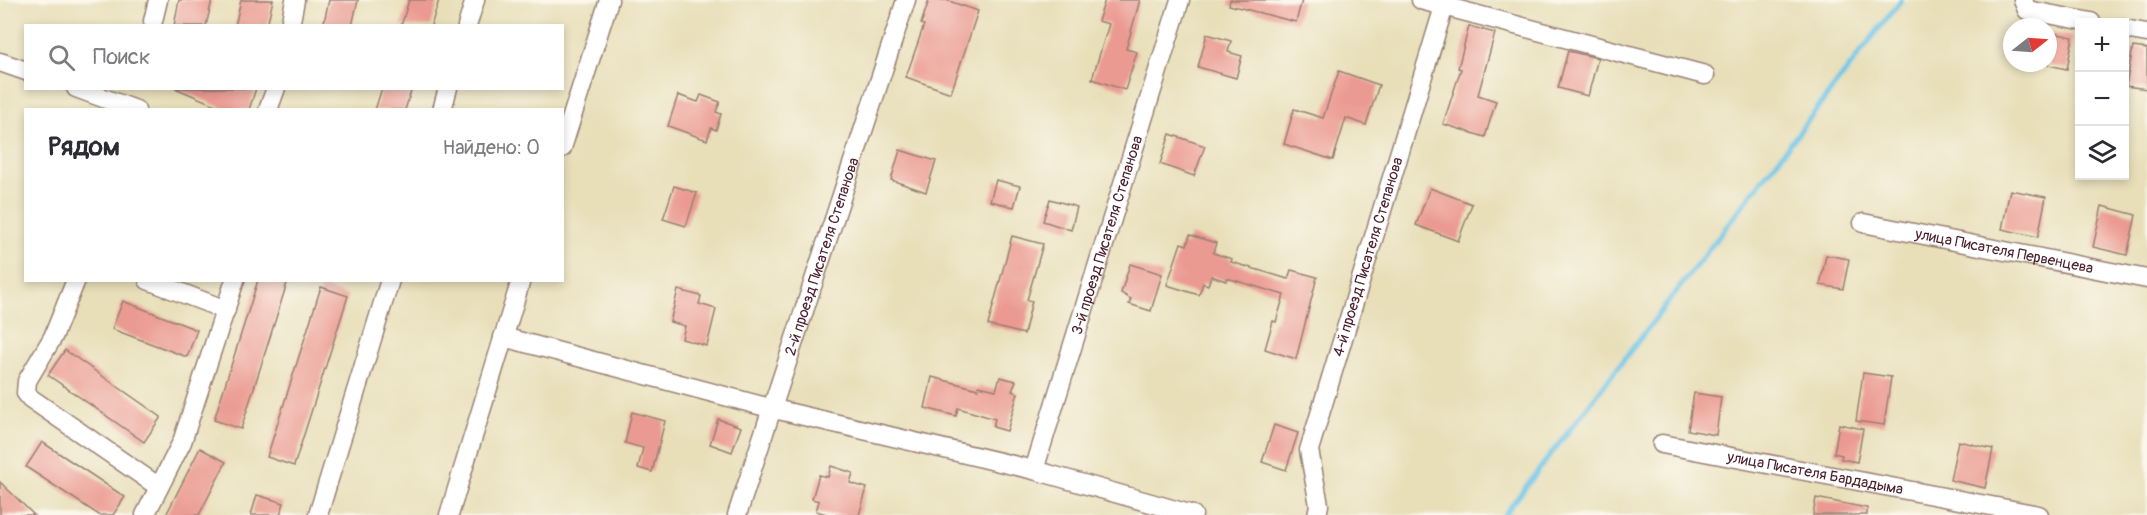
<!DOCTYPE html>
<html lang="ru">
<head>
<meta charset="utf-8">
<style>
	:root { --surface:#fff; --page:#f2f2f3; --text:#2b2b33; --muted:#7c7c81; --line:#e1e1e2 }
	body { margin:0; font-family:Pangolin,sans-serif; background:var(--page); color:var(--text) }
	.controls { position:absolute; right:18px; top:18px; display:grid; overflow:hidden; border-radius:0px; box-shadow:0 3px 9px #0003 }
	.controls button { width:54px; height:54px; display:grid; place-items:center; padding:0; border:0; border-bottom:2px solid var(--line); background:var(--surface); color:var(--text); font:30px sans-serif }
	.compass { position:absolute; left:2003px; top:18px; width:54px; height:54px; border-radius:50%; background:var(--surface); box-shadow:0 3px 9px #0003; rotate:73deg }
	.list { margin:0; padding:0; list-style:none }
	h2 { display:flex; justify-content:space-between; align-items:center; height:78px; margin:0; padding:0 24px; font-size:26px }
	h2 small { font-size:20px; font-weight:400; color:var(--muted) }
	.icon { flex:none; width:33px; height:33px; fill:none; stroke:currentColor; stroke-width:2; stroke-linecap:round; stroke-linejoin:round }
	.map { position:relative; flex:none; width:2147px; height:515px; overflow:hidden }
	.search { position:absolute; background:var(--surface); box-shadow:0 3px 9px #0003; left:24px; top:24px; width:540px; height:66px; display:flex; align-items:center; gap:15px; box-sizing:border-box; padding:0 21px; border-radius:0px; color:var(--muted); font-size:22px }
	.panel { position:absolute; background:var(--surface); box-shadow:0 3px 9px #0003; left:24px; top:108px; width:540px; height:174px; border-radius:0px }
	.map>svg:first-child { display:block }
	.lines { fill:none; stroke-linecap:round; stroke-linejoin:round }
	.stream { stroke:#6bc5e8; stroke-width:5 }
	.building { fill:#eb9a91 }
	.minor-casing { stroke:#997f72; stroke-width:21 }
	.minor { stroke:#fff; stroke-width:18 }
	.labels { text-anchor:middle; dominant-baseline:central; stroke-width:4.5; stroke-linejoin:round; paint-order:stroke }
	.street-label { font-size:15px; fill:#4a1f2b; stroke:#fbf7ec }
</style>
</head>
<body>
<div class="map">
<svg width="2147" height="515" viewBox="0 0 2147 515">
	<rect width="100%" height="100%" fill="#fbf7ec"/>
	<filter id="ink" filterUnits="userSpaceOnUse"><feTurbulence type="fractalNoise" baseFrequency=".0167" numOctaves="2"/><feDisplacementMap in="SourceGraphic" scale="12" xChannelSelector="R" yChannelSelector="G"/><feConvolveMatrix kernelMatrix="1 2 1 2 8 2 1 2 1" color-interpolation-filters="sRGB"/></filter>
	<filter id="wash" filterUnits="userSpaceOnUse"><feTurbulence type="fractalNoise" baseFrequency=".008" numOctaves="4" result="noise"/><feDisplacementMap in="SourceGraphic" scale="24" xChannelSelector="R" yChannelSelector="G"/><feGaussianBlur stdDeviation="1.35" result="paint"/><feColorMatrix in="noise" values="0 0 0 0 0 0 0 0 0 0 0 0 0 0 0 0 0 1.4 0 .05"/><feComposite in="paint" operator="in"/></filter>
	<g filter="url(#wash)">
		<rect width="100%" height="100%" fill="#e8dfb9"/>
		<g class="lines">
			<polyline class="stream" points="1504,515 1901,0"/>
		</g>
		<g id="blocks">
			<g class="building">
				<polygon points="179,0 212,0 206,26 174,26"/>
				<polygon points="241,0 273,0 267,26 235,26"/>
				<polygon points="329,0 358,0 352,26 323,26"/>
				<polygon points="409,0 439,0 431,26 401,26"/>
				<polygon points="929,0 946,0 978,11 951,93 906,77 924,25 921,24"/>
				<polygon points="1105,0 1140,0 1126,49 1137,52 1125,90 1092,79 1109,24 1098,21"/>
				<polygon points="1230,0 1302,0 1296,22 1229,5"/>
				<polygon points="1469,26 1495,33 1478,95 1496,101 1485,137 1443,124 1461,69 1458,68"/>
				<polygon points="2048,32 2073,37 2067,69 2048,65"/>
				<polygon points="1207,34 1231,41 1228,52 1242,56 1236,78 1198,67"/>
				<polygon points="2133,47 2147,49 2147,89 2126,86"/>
				<polygon points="1568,51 1598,58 1588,96 1558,88"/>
				<polygon points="1339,71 1379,85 1366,125 1346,118 1333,160 1284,144 1294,109 1323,118"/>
				<polygon points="175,88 256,88 249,110 227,110"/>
				<polygon points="382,88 412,88 405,110 375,110"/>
				<polygon points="678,95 698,102 701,95 720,102 716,112 721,114 716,130 711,128 707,140 668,126"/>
				<polygon points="1170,134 1205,146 1194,176 1160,164"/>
				<polygon points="900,150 936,161 926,192 891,180"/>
				<polygon points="996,180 1020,186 1014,207 990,201"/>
				<polygon points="674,186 697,193 686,226 663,219"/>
				<polygon points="1430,188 1472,204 1458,241 1416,225"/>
				<polygon points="2010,190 2046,197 2038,237 2002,229"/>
				<polygon points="1050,199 1077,207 1071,230 1043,221"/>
				<polygon points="2102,206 2136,215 2127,255 2093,247"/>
				<polygon points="1190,235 1216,243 1213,253 1232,259 1231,262 1288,279 1291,270 1317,277 1296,359 1265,349 1273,321 1276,322 1284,295 1227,278 1226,281 1211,276 1208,285 1203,283 1199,295 1167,285 1181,243 1187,245"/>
				<polygon points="1012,236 1043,244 1027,300 1032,301 1024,334 988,325"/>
				<polygon points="1826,255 1849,259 1843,289 1820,285"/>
				<polygon points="1130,264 1162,274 1151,311 1129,304 1131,299 1121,293"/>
				<polygon points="258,280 288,280 241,429 214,420"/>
				<polygon points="321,287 348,296 294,466 267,457"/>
				<polygon points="678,290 701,296 699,304 716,309 707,346 682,339 685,326 670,322"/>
				<polygon points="123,301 197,330 187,357 112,329"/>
				<polygon points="65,350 161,417 144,442 48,375"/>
				<polygon points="1863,373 1891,377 1884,425 1856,421"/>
				<polygon points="932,377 978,389 979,386 996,390 1000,377 1016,381 1012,391 1018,393 1007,431 993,427 995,419 958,408 956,416 925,408"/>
				<polygon points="1694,393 1721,397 1716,435 1688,430"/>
				<polygon points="632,412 665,421 652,472 638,468 643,448 625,443"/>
				<polygon points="718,419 741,427 732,452 710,444"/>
				<polygon points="1839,424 1863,429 1857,462 1841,459 1842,455 1834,453"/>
				<polygon points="1274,425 1298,433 1286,470 1262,462"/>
				<polygon points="1958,441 1993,449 1985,488 1950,480"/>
				<polygon points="42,442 125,497 113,515 99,515 26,467"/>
				<polygon points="200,448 226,462 199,515 166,515"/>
				<polygon points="831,466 853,473 850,483 867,488 859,515 830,515 816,511 819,501 812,499 819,475 828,477"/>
				<polygon points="0,482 34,515 0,515"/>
				<polygon points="257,495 284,503 280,515 251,515"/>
				<polygon points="1816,498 1867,508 1867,515 1813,515"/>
			</g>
		</g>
	</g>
	<g filter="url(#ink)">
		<use href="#blocks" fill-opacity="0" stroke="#997f72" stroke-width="1.5"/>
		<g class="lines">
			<g class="minor-casing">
				<g id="minor">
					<polyline points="1421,0 1705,75"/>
					<polyline points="2023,0 2027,10 2091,22"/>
					<polyline points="153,21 158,0"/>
					<polyline points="290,26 295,0"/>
					<polyline points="467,26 475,0"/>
					<polyline points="2124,29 2147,33"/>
					<polyline points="0,62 26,71"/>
					<polyline points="76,88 136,110"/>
					<polyline points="268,110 276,88"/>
					<polyline points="442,110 448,88"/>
					<polyline points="562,148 609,0"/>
					<path id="s1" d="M 1863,223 L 2147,279"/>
					<polyline points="76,280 53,337 27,381 26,393 30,398 159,487"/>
					<polyline points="148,280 226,310"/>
					<polyline points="503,337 770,408 1034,470 1193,515"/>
					<path id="s2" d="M 1662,444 L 2039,515"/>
					<path id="s3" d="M 1034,470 L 1180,0"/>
					<polyline points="145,515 182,442 235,280"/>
					<polyline points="318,515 390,280"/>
					<polyline points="449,515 521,280"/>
					<path id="s4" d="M 737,515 L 906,0"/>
					<path id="s5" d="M 1317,515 L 1319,505 L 1309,450 L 1446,0"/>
				</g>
			</g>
			<use href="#minor" class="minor"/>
		</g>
	</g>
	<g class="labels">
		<g class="street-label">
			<text stroke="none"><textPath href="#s3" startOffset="246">3-й проезд Писателя Степанова</textPath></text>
			<text stroke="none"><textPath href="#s1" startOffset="144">улица Писателя Первенцева</textPath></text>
			<text stroke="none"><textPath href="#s4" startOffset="272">2-й проезд Писателя Степанова</textPath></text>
			<text stroke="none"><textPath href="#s5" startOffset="268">4-й проезд Писателя Степанова</textPath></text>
			<text stroke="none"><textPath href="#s2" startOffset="156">улица Писателя Бардадыма</textPath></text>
		</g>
	</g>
</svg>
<div class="controls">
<button>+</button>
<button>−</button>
<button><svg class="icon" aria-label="layers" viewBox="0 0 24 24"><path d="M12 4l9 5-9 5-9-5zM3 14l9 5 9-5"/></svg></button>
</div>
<svg class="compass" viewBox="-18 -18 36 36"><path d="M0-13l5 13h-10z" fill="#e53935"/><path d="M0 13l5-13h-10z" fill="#7c7c81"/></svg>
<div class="search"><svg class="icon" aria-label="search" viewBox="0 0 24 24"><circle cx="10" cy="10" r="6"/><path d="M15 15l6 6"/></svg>Поиск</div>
<section class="panel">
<h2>Рядом<small>Найдено: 0</small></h2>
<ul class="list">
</ul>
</section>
</div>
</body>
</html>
